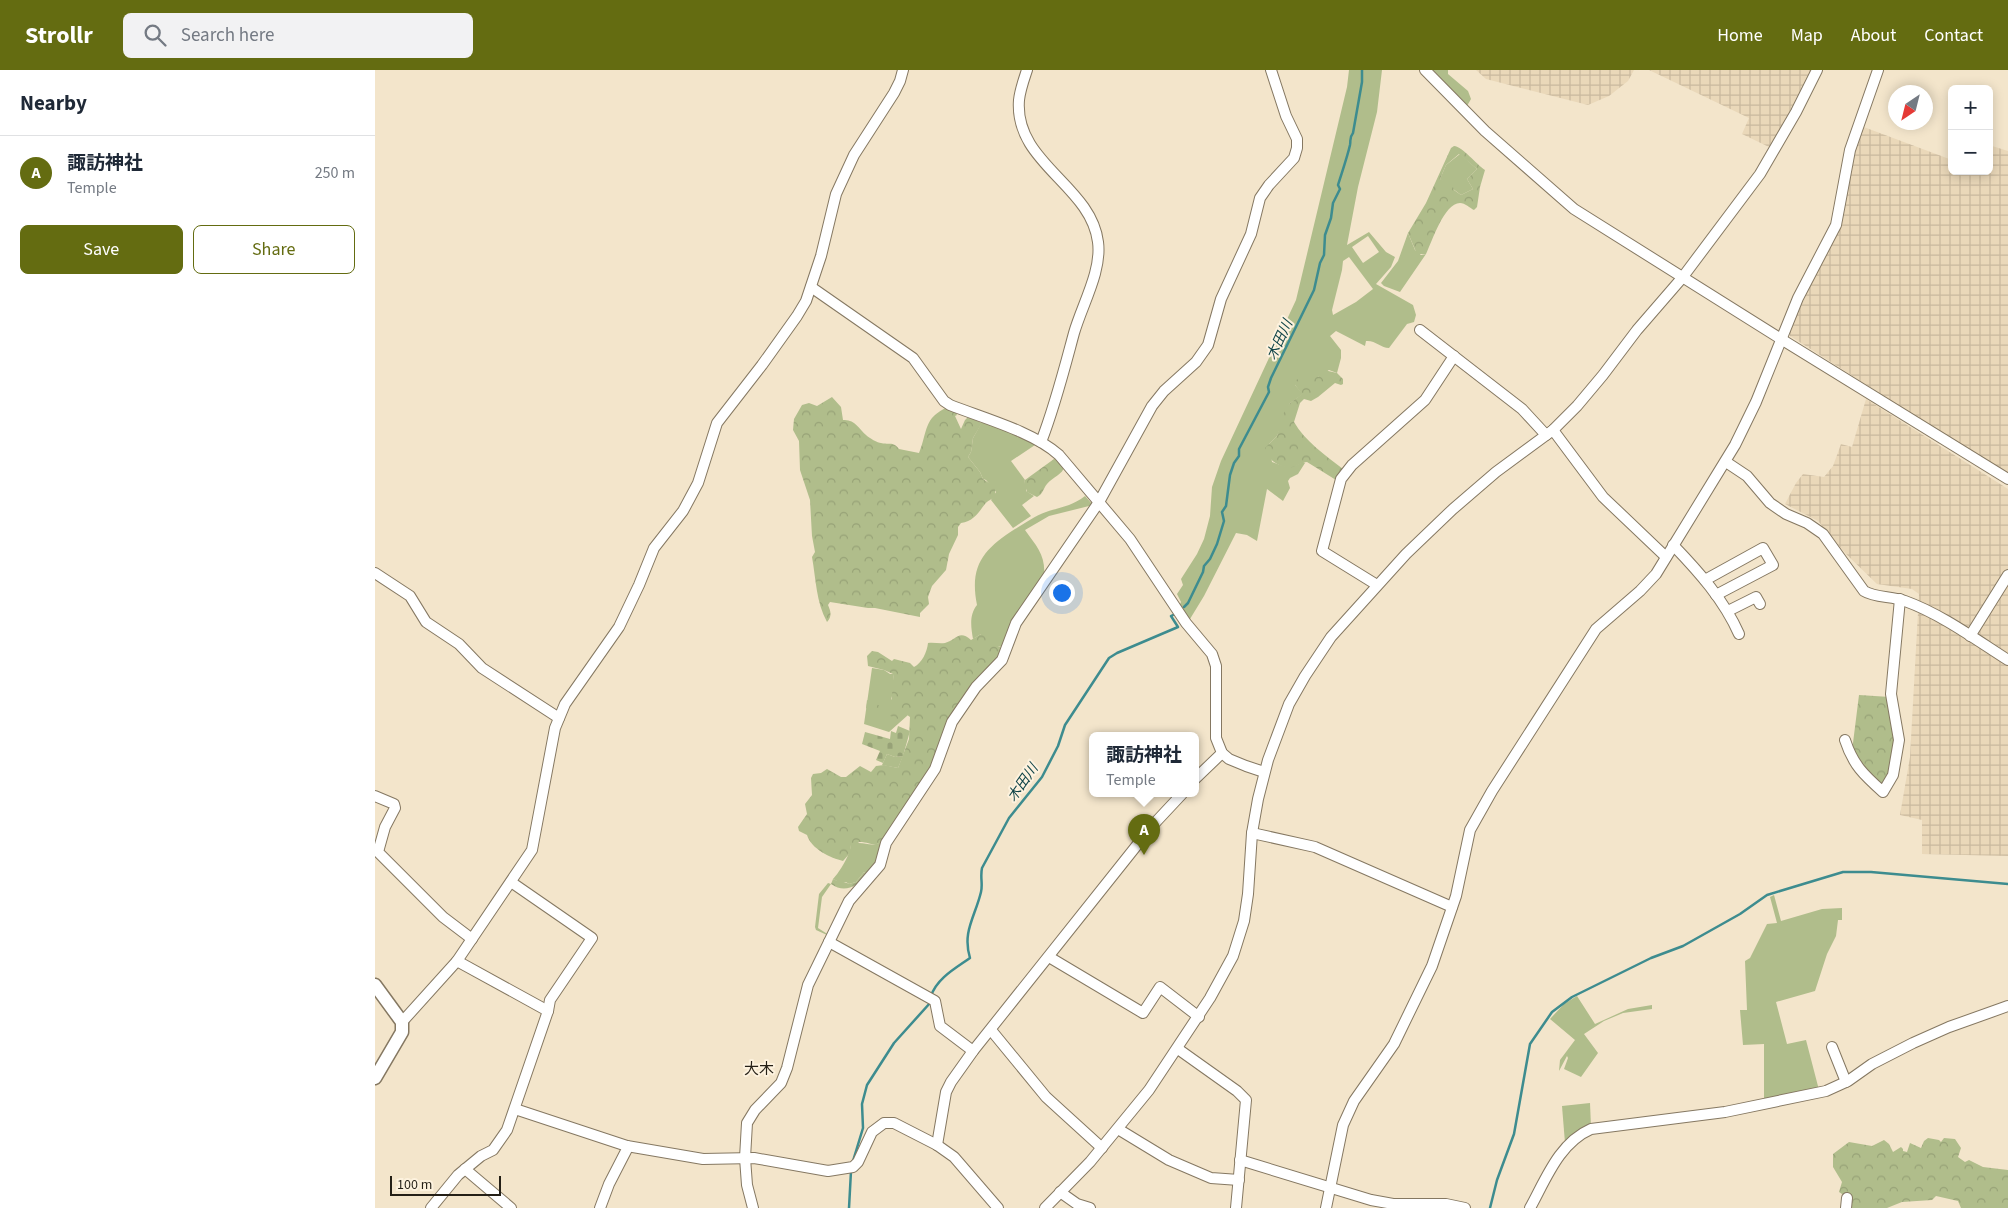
<!DOCTYPE html>
<html lang="en">
<head>
<meta charset="utf-8">
<style>
	:root { --surface:#fff; --page:#f2f2f3; --text:#1f2937; --muted:#747a83; --line:#e0e1e3; --accent:#646c11 }
	body { margin:0; font-family:"Source Sans 3","Noto Sans JP",sans-serif; background:var(--page); color:var(--text) }
	.controls { position:absolute; right:15px; top:15px; display:grid; overflow:hidden; border-radius:8px; box-shadow:0 2px 12px #0003 }
	.controls button { width:45px; height:45px; display:grid; place-items:center; padding:0; border:0; border-bottom:1px solid var(--line); background:var(--surface); color:var(--text); font:25px sans-serif }
	.compass { position:absolute; left:1513px; top:15px; width:45px; height:45px; border-radius:50%; background:var(--surface); box-shadow:0 2px 12px #0003; rotate:215deg }
	.scale { position:absolute; left:15px; bottom:12px; width:111px; box-sizing:border-box; padding-left:5px; border:2px solid #241f16; border-top:0; font-size:14px; line-height:18px; white-space:nowrap; color:#241f16; -webkit-text-stroke:4px #fdf2de; paint-order:stroke }
	.you { position:absolute; left:686px; top:522px; width:18px; height:18px; margin:-12px; border:4px solid #fff; border-radius:50%; background:#1a73e8; box-shadow:0 0 0 8px #1a73e833 }
	.badge { display:grid; place-items:center; width:32px; height:32px; border-radius:50%; background:var(--accent); color:#fff; font-size:16px; font-weight:700 }
	.pin { position:absolute; translate:-50% -41px; filter:drop-shadow(0 1px 2px #0008) }
	.pin::after { content:''; position:absolute; top:26px; width:18px; height:15px; background:inherit; clip-path:polygon(0 0,100% 0,50% 100%) }
	.popup { position:absolute; left:714px; top:662px; width:110px; height:65px; box-sizing:border-box; display:grid; place-content:center; border-radius:8px; background:var(--surface); filter:drop-shadow(0 1px 4px #0005); font-size:16px; white-space:nowrap; color:var(--muted) }
	.popup b { font-size:19px; color:var(--text) }
	.popup::after { content:''; position:absolute; left:50%; top:100%; margin-left:-10px; border:10px solid transparent; border-top-color:var(--surface) }
	.list { margin:0; padding:0; list-style:none }
	h2 { display:flex; justify-content:space-between; align-items:center; height:65px; margin:0; padding:0 20px; font-size:21px }
	h2 small { font-size:16px; font-weight:400; color:var(--muted) }
	.list li { display:grid; grid-template-columns:32px 1fr auto; gap:15px; align-items:center; box-sizing:border-box; height:75px; padding:0 20px; border-top:1px solid var(--line) }
	.list b { display:block; font-size:19px; white-space:nowrap }
	.list p { margin:0; font-size:16px; white-space:nowrap; color:var(--muted) }
	.list em { font-size:16px; font-style:normal; color:var(--muted) }
	.actions { display:flex; gap:10px; padding:15px 20px }
	.actions a { flex:1; padding:11px 0; border:1px solid var(--accent); border-radius:8px; text-align:center; font-size:18px; color:var(--accent) }
	.actions .main { background:var(--accent); color:#fff }
	.icon { flex:none; width:28px; height:28px; fill:none; stroke:currentColor; stroke-width:2; stroke-linecap:round; stroke-linejoin:round }
	.map { position:relative; flex:none; width:1633px; height:1138px; overflow:hidden }
	header { display:flex; align-items:center; gap:30px; box-sizing:border-box; height:70px; padding:0 25px; background:var(--accent); color:#fff }
	header strong { font-size:24px }
	nav { display:flex; gap:28px; margin-inline-start:auto; font-size:18px }
	.search { width:350px; height:45px; background:var(--page); display:flex; align-items:center; gap:12px; box-sizing:border-box; padding:0 18px; border-radius:8px; color:var(--muted); font-size:19px }
	main { display:flex }
	aside { flex:1; background:var(--surface) }
	.map>svg:first-child { display:block }
	.industrial { fill:url(#industrial-grid) }
	.grass { fill:#b0bd8b; fill-rule:evenodd }
	.forest { fill:url(#forest-crowns); fill-rule:evenodd }
	.cemetery { fill:url(#cemetery-stones) }
	.lines { fill:none; stroke-linecap:round; stroke-linejoin:round }
	.stream { stroke:#3d8c8f; stroke-width:2.5 }
	.minor-casing { stroke:#857862; stroke-width:12 }
	.major-casing { stroke:#857862; stroke-width:15 }
	.minor { stroke:#fff; stroke-width:10 }
	.major { stroke:#fff; stroke-width:12 }
	.labels { text-anchor:middle; dominant-baseline:central; stroke-width:4; stroke-linejoin:round; paint-order:stroke }
	.water-label { font-size:14px; font-style:italic; fill:#114549; stroke:#fdf2de }
	.quarter-label { font-size:15px; fill:#241f16; stroke:#fdf2de }
</style>
</head>
<body>
<header>
<strong>Strollr</strong>
<div class="search"><svg class="icon" aria-label="search" viewBox="0 0 24 24"><circle cx="10" cy="10" r="6"/><path d="M15 15l6 6"/></svg>Search here</div>
<nav><a>Home</a><a>Map</a><a>About</a><a>Contact</a></nav>
</header>
<main>
<aside>
<h2>Nearby<small></small></h2>
<ul class="list">
<li><span class="badge">A</span><div><b>諏訪神社</b><p>Temple</p></div><em>250 m</em></li>
</ul>
<div class="actions"><a class="main">Save</a><a>Share</a></div>
</aside>
<div class="map">
<svg width="1633" height="1138" viewBox="0 0 1633 1138">
	<defs>
		<pattern id="industrial-grid" width="8" height="8" patternUnits="userSpaceOnUse" patternTransform="scale(1.25)"><rect width="8" height="8" fill="#ead8b9"/><path d="M0 4h8M4 0v8" fill="none" stroke="#c9b99e"/></pattern>
		<pattern id="forest-crowns" width="20" height="18" patternUnits="userSpaceOnUse" patternTransform="scale(1.25)"><rect width="20" height="18" fill="#b0bd8b"/><path d="M2 6a3 3 0 1 1 6 0M12 15a3 3 0 1 1 6 0" fill="none" stroke="#97a277"/></pattern>
		<pattern id="cemetery-stones" width="16" height="16" patternUnits="userSpaceOnUse" patternTransform="scale(1.25)"><rect width="16" height="16" fill="#b0bd8b"/><path d="M2 7V4a2 2 0 0 1 4 0v3zM10 15v-3a2 2 0 0 1 4 0v3z" fill="#97a277"/></pattern>
	</defs>
	<rect width="100%" height="100%" fill="#f3e5cb"/>
	<g class="industrial">
		<polygon points="1101,0 1259,0 1253,11 1234,26 1213,35 1111,9"/>
		<polygon points="1274,0 1436,0 1406,59 1394,77 1367,64 1374,48"/>
		<polygon points="1486,56 1577,90 1577,101 1614,101 1614,75 1633,81 1633,405 1415,266 1415,261 1449,184 1463,163 1479,75"/>
		<polygon points="1491,329 1633,419 1633,786 1547,784 1547,750 1525,745 1535,687 1544,524 1537,519 1502,514 1471,484 1443,451 1410,434 1421,413 1428,404 1449,407 1458,396 1466,374 1477,377"/>
	</g>
	<g class="grass">
		<path d="M 974,0 L 1007,0 L 1002,42 L 983,117 L 972,175 L 994,162 L 1011,182 L 1020,187 L 1016,197 L 1001,214 L 1038,235 L 1041,245 L 1039,252 L 1032,254 L 1014,278 C 1006,278 1000,270 991,271 L 990,276 L 961,261 L 955,266 L 966,280 L 966,288 L 962,303 L 954,300 L 943,307 L 920,315 L 928,324 L 915,333 L 902,366 L 894,374 L 897,392 C 910,397 916,399 928,392 L 930,393 L 923,404 L 915,408 L 913,411 L 915,418 L 908,431 L 892,419 L 882,471 L 872,465 L 861,463 L 829,526 L 815,549 L 804,536 L 806,532 L 802,524 L 808,515 L 806,509 L 822,484 L 829,469 L 835,446 L 837,417 L 846,391 L 921,230 L 972,17 ZM 993,166 L 1004,182 L 988,193 L 977,177 ZM 974,187 L 998,219 L 981,232 L 958,245 L 957,240 L 967,200 L 968,191 Z"/>
		<polygon points="1058,0 1073,0 1073,4 1093,21 1096,29 1092,36"/>
		<polygon points="1085,84 1102,99 1092,109 1098,119 1086,125 1065,109 1071,95"/>
		<polygon points="1033,163 1040,180 1046,185 1051,184 1025,222 1009,216 1006,213 1023,191"/>
		<polygon points="607,352 663,373 636,391 650,410 649,412 651,415 651,421 659,426 647,435 656,446 638,458 616,430 621,422 611,410 608,409 605,402 593,387 596,382 598,368"/>
		<path d="M 710,426 L 718,435 L 674,446 L 650,460 C 662,477 671,485 669,507 L 627,577 L 622,576 L 606,564 L 598,569 C 596,557 594,545 602,535 C 594,495 609,479 640,459 C 650,453 660,446 671,442 C 686,437 697,436 710,426 Z"/>
		<polygon points="497,598 509,600 515,604 518,604 520,617 516,629 533,645 514,662 489,654"/>
		<polygon points="512,684 520,687 528,686 523,698 507,695"/>
		<path d="M 511,768 L 504,789 L 492,805 L 489,802 L 481,812 L 474,814 L 471,812 L 466,813 L 458,809 C 465,802 476,783 476,774 C 493,770 496,781 511,768 Z"/>
		<polygon points="453,813 456,814 447,827 443,858 454,865 452,865 441,860 440,857 444,824"/>
		<polygon points="1399,825 1406,851 1447,839 1467,838 1467,850 1463,850 1461,866 1452,884 1440,921 1401,932 1412,974 1431,970 1444,1020 1389,1032 1389,974 1368,975 1365,940 1372,940 1370,891 1375,888 1392,854 1402,853 1395,827"/>
		<polygon points="1202,926 1220,954 1253,939 1277,935 1277,939 1248,943 1229,951 1209,964 1223,983 1206,1007 1189,999 1193,988 1192,986 1184,1001 1185,990 1200,970 1175,949 1189,934"/>
		<polygon points="1215,1033 1216,1057 1190,1073 1187,1036"/>
	</g>
	<g class="forest">
		<path d="M 1079,76 C 1088,77 1101,94 1110,100 L 1105,117 L 1102,137 L 1099,140 C 1095,138 1090,133 1085,133 C 1069,133 1057,172 1051,184 L 1042,184 L 1033,163 L 1051,133 L 1076,78 ZM 1084,84 L 1102,99 L 1092,109 L 1098,119 L 1086,125 L 1079,120 L 1077,114 L 1065,109 L 1071,95 Z"/>
		<path d="M 949,300 L 962,303 L 968,309 L 968,314 L 966,315 L 960,313 L 943,327 L 936,331 L 929,329 L 925,333 L 919,352 C 930,371 950,385 968,399 L 961,410 L 932,392 C 927,392 923,396 918,397 C 906,399 892,390 890,378 L 902,366 L 908,344 L 915,333 L 927,324 L 920,315 L 921,310 L 935,303 L 943,307 Z"/>
		<path d="M 457,327 L 466,337 L 468,350 C 480,349 484,359 491,365 C 494,368 503,373 506,373 C 515,375 518,371 524,379 L 544,383 C 553,361 548,348 573,337 L 580,341 L 582,345 L 580,346 L 586,359 L 590,350 L 593,347 L 607,353 L 598,368 L 596,382 L 593,387 L 605,402 L 608,409 L 620,417 L 620,427 C 617,429 612,431 610,434 C 603,443 599,451 586,453 L 583,457 L 583,465 L 574,484 L 571,500 L 557,516 L 553,527 L 554,534 L 545,543 L 545,547 L 500,538 L 493,538 L 455,532 L 453,535 C 456,542 457,546 452,552 C 441,532 441,509 437,487 L 440,482 L 437,466 L 435,430 L 425,400 L 424,371 L 418,360 L 419,349 L 427,335 L 434,333 L 442,336 Z"/>
		<path d="M 679,389 L 684,390 L 690,396 C 687,405 678,407 672,414 C 668,419 668,424 662,427 L 652,422 L 649,412 L 650,410 Z"/>
		<path d="M 606,564 L 612,564 L 622,573 L 623,576 L 629,579 L 610,612 L 581,653 L 574,670 L 512,767 C 498,780 499,772 484,772 L 480,777 L 476,775 L 475,783 L 468,791 C 456,788 436,779 432,765 L 424,761 L 423,757 L 432,744 L 430,734 L 437,725 L 436,708 L 438,704 L 446,703 L 452,699 L 466,707 L 471,707 L 485,696 L 496,702 L 501,696 L 509,695 L 523,698 L 534,669 L 535,647 L 517,634 C 515,626 520,616 518,604 L 509,600 L 493,596 L 492,586 L 497,581 L 503,582 L 517,591 L 519,589 L 535,593 L 539,597 C 547,593 552,582 553,573 C 559,572 564,574 570,573 C 581,570 584,559 596,570 Z"/>
		<polygon points="502,625 506,629 502,634 511,641 517,643 522,641 526,643 529,647 525,650 508,643 503,648 491,638 492,630 499,633"/>
		<polygon points="1484,625 1515,627 1520,671 1515,702 1506,717 1486,700 1477,681"/>
		<path d="M 489,802 L 492,805 C 482,816 470,824 456,814 L 458,809 C 464,812 469,811 474,814 L 481,812 Z"/>
		<polygon points="1553,1068 1564,1070 1566,1072 1569,1068 1580,1069 1586,1078 1583,1087 1590,1092 1594,1090 1608,1097 1633,1100 1633,1138 1586,1138 1583,1131 1561,1126 1557,1130 1527,1132 1512,1138 1476,1138 1470,1126 1464,1122 1467,1112 1458,1097 1458,1084 1474,1072 1497,1076 1509,1070 1514,1074 1518,1082 1526,1077 1528,1079 1528,1081 1532,1082 1535,1073 1546,1078 1549,1071"/>
	</g>
	<polygon class="cemetery" points="523,656 535,661 528,686 520,687 512,684 508,693 501,690 505,681 487,674 490,662 515,669 516,661 521,663"/>
	<g class="lines">
		<g class="stream">
			<path d="M 809,537 L 813,533 L 828,502 L 829,496 L 835,489 L 842,474 L 849,451 L 847,442 L 851,436 L 855,405 L 859,393 L 864,386 L 864,379 L 894,322 L 893,317 L 896,308 L 939,220 L 945,193 L 949,185 L 950,165 L 956,148 L 958,133 L 965,119 L 963,115 C 967,102 972,88 975,75 C 976,70 974,68 978,63 L 987,12 L 987,0"/>
			<path d="M 556,926 C 562,908 581,898 595,888 C 587,862 600,847 606,822 C 608,814 605,807 607,798 L 634,748 L 667,707 L 683,676 L 690,655 L 734,588 L 742,583 L 803,557 L 796,546 L 798,545"/>
			<polyline points="478,1091 488,1058 487,1034 492,1015 519,973 555,933"/>
			<polyline points="474,1138 476,1101"/>
			<polyline points="1115,1138 1122,1110 1139,1064 1155,974 1177,942 1197,927 1276,888 1308,876 1365,844 1392,825 1468,802 1496,802 1633,814"/>
		</g>
		<g class="minor-casing">
			<g id="minor">
				<path d="M 652,0 C 649,9 645,20 644,30 C 639,93 716,115 723,172 C 727,201 707,235 699,263 C 689,300 680,336 666,372"/>
				<polyline points="1050,0 1110,61 1199,139 1406,269 1633,409"/>
				<path d="M 436,217 L 538,288 L 569,331 L 575,335 C 608,348 659,362 684,385 L 755,469 L 811,553 L 837,584 L 841,596 L 841,668 L 847,683 L 854,689 L 871,696 L 889,702"/>
				<polyline points="1045,260 1147,339 1171,365"/>
				<polyline points="1178,360 1228,427 1291,487"/>
				<path d="M 1351,392 L 1372,406 L 1395,433 L 1411,444 L 1432,453 L 1448,464 L 1489,521 C 1500,528 1517,526 1530,531 C 1566,544 1600,569 1633,590"/>
				<path d="M 1298,475 C 1324,502 1349,530 1364,564"/>
				<polyline points="0,503 35,526 51,552 84,574 107,598 184,648"/>
				<polyline points="1330,510 1388,478 1398,495 1341,525"/>
				<polyline points="1002,515 947,481 966,409 977,395 1050,330 1079,286"/>
				<polyline points="1353,541 1381,527 1385,534"/>
				<polyline points="1595,566 1633,505"/>
				<path d="M 1470,670 C 1478,695 1489,705 1508,722 L 1518,705 L 1524,670 L 1516,624 L 1525,529"/>
				<polyline points="820,709 847,683"/>
				<polyline points="0,726 19,734 20,738 10,757 3,782 68,847 97,869"/>
				<polyline points="877,763 940,777 1077,837"/>
				<polyline points="136,812 217,868 175,930 173,941"/>
				<polyline points="454,872 560,931 565,956 598,981"/>
				<polyline points="674,887 768,943 785,917 824,947"/>
				<polyline points="27,952 82,891 157,780 180,658 190,634 244,557 264,515 279,478 308,441 323,413 342,353 387,295 422,246 431,231 446,186 461,124 479,85 519,23 525,11 528,0"/>
				<polyline points="616,960 671,1027 727,1078"/>
				<polyline points="1457,977 1471,1012"/>
				<polyline points="803,979 862,1021 871,1030 861,1138"/>
				<polyline points="140,1039 252,1076 328,1089 379,1088 453,1101 478,1097 483,1092 497,1062 509,1053 519,1053 562,1075 579,1087 623,1138"/>
				<polyline points="743,1059 794,1090 836,1108 864,1110"/>
				<polyline points="562,1075 571,1022 576,1012 598,981 778,755 807,724"/>
				<polyline points="865,1090 996,1130 1018,1134 1071,1134 1090,1138"/>
				<polyline points="90,1099 136,1138"/>
				<polyline points="685,1122 702,1134 715,1138"/>
				<polyline points="56,1138 83,1105 106,1086 118,1080 132,1060 173,941 82,891"/>
				<polyline points="225,1138 234,1114 252,1079 252,1076"/>
				<polyline points="378,1138 372,1115 370,1088 372,1053 380,1040 406,1013 412,998 433,915 474,831 505,795 511,773 560,699 577,652 601,617 627,590 641,553 724,432 777,336 789,321 821,292 833,275 846,229 876,164 885,128 894,115 919,88 922,78 922,69 911,46 896,0"/>
				<polyline points="670,1138 715,1092 774,1020 835,928 858,886 869,851 873,824 877,763 883,729 893,690 914,634 930,606 956,567 1031,484 1078,439 1121,402 1178,360 1202,336 1228,305 1262,260 1307,208 1385,104 1421,42 1442,0"/>
				<polyline points="951,1138 968,1055 979,1031 1019,974 1057,896 1081,826 1095,760 1117,721 1221,559 1265,521 1281,504 1360,375 1381,332 1423,228 1461,155 1475,80 1503,0"/>
				<path d="M 1155,1138 C 1171,1109 1184,1073 1216,1059 L 1350,1042 L 1451,1021 L 1473,1011 L 1497,994 L 1538,973 L 1574,957 L 1633,936"/>
				<polyline points="1471,1138 1472,1128"/>
			</g>
		</g>
		<g class="major-casing">
			<polyline id="major" points="0,915 27,952 27,962 0,1008"/>
		</g>
		<use href="#minor" class="minor"/>
		<use href="#major" class="major"/>
	</g>
	<g class="labels">
		<g class="water-label">
			<text transform="translate(905 270) rotate(-65)">木田川</text>
			<text transform="translate(648 713) rotate(-55)">木田川</text>
		</g>
		<g class="quarter-label">
			<text x="384" y="999">大木</text>
		</g>
	</g>
</svg>
<div class="controls">
<button>+</button>
<button>−</button>
</div>
<svg class="compass" viewBox="-18 -18 36 36"><path d="M0-13l5 13h-10z" fill="#e53935"/><path d="M0 13l5-13h-10z" fill="#747a83"/></svg>
<div class="scale">100 m</div>
<div class="you"></div>
<div class="pin badge" style="left:769px;top:785px">A</div>
<div class="popup"><b>諏訪神社</b>Temple</div>
</div>
</main>
</body>
</html>
